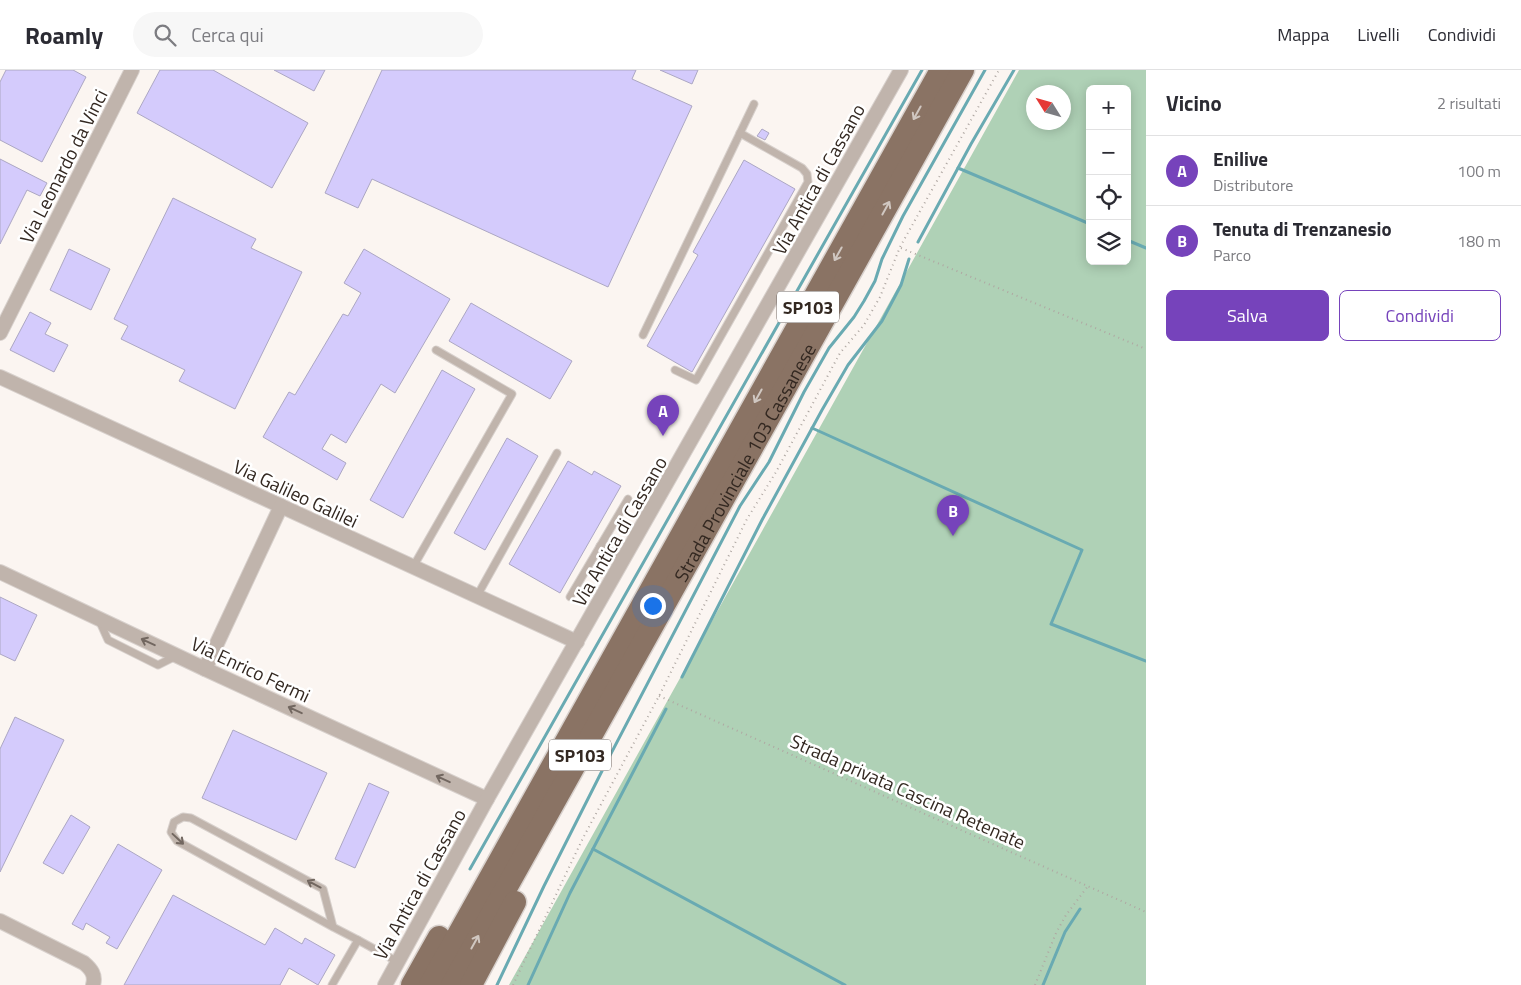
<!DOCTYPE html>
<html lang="it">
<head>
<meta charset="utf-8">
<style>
	:root { --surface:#fff; --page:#f7f7f7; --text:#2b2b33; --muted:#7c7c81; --line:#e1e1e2; --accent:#7643bb }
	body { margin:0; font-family:"Titillium Web",sans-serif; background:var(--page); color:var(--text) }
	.controls { position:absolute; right:15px; top:15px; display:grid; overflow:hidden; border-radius:8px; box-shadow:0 2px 12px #0003 }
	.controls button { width:45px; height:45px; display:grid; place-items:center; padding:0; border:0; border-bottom:1px solid var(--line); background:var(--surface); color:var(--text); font:25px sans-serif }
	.compass { position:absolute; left:1026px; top:15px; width:45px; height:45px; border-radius:50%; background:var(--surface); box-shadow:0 2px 12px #0003; rotate:307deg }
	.you { position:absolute; left:652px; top:535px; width:18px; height:18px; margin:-12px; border:4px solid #fff; border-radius:50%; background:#1a73e8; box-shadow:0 0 0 8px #1a73e833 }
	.badge { display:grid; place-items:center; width:32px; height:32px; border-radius:50%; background:var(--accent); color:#fff; font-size:16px; font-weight:700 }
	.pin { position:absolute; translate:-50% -41px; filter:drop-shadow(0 1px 2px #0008) }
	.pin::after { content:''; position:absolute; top:26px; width:18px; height:15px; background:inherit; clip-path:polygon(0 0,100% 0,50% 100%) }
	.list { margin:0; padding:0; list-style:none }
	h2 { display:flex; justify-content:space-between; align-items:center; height:65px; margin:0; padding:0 20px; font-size:21px }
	h2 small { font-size:16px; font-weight:400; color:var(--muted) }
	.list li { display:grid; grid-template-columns:32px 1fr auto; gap:15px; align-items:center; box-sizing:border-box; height:70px; padding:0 20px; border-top:1px solid var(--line) }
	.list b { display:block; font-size:19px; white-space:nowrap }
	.list p { margin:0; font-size:16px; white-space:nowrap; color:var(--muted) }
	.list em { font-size:16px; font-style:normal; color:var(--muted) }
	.actions { display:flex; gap:10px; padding:15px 20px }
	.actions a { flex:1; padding:11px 0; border:1px solid var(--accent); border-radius:8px; text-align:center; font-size:18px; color:var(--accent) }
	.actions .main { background:var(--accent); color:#fff }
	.icon { flex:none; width:28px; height:28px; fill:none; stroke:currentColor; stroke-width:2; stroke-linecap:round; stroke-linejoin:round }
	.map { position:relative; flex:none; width:1146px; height:915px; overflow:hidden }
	header { display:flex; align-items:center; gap:30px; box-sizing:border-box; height:70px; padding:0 25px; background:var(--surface); border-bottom:1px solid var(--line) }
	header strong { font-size:24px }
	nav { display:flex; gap:28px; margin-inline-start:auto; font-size:18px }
	.search { width:350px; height:45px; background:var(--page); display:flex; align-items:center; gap:12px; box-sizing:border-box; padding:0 18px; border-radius:28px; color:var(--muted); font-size:19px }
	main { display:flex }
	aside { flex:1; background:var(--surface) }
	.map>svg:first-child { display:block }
	.green { fill:#afd1b6; fill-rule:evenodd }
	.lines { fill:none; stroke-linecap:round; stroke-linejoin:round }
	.stream { stroke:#69aab2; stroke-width:3 }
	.building { fill:#d4cbfc; stroke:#aca7c3 }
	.service-casing { stroke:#d7d0cc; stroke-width:9 }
	.minor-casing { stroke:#d7d0cc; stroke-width:16 }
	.trunk-casing { stroke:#d7d0cc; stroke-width:25 }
	.path { stroke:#afa7a2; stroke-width:2; stroke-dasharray:1 4; stroke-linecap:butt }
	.service { stroke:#c0b4ac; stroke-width:7 }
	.minor { stroke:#c0b4ac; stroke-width:14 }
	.trunk { stroke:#8a7364; stroke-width:22 }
	.oneway { stroke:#d0c7c1 }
	.oneway2 { stroke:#726760 }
	.labels { text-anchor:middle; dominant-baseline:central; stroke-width:5; stroke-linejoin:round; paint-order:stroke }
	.shield { fill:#fff; stroke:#706864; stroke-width:1 }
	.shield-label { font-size:18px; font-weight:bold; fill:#332821 }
	.street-label { font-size:19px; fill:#332821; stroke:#fff }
</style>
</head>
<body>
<header>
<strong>Roamly</strong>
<div class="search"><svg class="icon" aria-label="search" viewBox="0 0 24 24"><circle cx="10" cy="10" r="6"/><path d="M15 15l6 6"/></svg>Cerca qui</div>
<nav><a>Mappa</a><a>Livelli</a><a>Condividi</a></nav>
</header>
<main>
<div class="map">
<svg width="1146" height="915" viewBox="0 0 1146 915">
	<rect width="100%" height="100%" fill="#fbf5f1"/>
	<path class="green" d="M 1019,0 L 1146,0 L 1146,915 L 509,915 ZM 1090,19 L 1127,19 L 1127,191 L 1090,191 ZM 1034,22 L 1064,22 L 1064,52 L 1034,52 Z"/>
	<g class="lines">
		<g class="stream">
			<polyline points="958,98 1090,154"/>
			<polyline points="1127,170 1146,178"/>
			<polyline points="918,172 971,74 1014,0"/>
			<polyline points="812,358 1082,480 1051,554 1146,591"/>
			<polyline points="682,607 762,450 822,340 848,295 882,251 901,215 909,189"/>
			<polyline points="593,779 845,915"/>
			<polyline points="470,799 922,0"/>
			<polyline points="497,915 544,816 604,697 740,436 769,392 804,322 829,278 854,247 864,231 875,211 882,189 903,146 985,0"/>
			<polyline points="528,915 570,823 666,639"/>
			<polyline points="1043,915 1065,862 1080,839"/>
		</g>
	</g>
	<g class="building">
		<polygon points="6,0 73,0 86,7 42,92 0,70 0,12"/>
		<polygon points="160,0 213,0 308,53 272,118 137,43"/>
		<polygon points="274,0 325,0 314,21"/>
		<polygon points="382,0 636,0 632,9 692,36 608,217 372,109 358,138 325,123"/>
		<polygon points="660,0 698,0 692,14"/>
		<polygon points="762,59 769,63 765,70 757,66"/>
		<polygon points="0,89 47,113 40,126 27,120 0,174"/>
		<polygon points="744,90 795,119 692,302 647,276 698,185 693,182"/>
		<polygon points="173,128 256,169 251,178 302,202 235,339 179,311 185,300 121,269 128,256 114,249"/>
		<polygon points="69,179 110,199 91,240 50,220"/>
		<polygon points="364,179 450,229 395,323 381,314 346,373 331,364 322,379 346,393 337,410 263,367 289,322 295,325 343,244 348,246 361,223 344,213"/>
		<polygon points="471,233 572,291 550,329 449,271"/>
		<polygon points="30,242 51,253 45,264 68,275 54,302 10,280"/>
		<polygon points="442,300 475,319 403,448 370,430"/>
		<polygon points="507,368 538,386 485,480 454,463"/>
		<polygon points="568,391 592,405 594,401 621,416 560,523 509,494"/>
		<polygon points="0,527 37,545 15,591 0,584"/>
		<polygon points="15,647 64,670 0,802 0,679"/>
		<polygon points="233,660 327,703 296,770 202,728"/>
		<polygon points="369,713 389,722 355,798 335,789"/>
		<polygon points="71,745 90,757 63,804 43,793"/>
		<polygon points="118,774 162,800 117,879 106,873 110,867 86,853 83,860 72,854"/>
		<polygon points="173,825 265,875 275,858 302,874 305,868 335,885 318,915 289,898 280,915 124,915"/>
	</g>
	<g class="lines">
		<g class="service-casing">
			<g id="service">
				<polyline points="643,265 754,34"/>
				<polyline points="675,300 696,310 808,112 807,104 802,98 740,63"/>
				<polyline points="600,476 624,489"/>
				<polyline points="413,497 512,324 436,280"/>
				<polyline points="477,526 557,383"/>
				<polyline points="570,527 628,429"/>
				<polyline points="99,550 108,570 158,595 176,586"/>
				<polyline points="358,870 398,892"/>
				<polyline points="332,915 358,870 333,857 177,771 171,762 174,752 183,747 191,748 323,819 333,857"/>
			</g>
		</g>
		<g class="minor-casing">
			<g id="minor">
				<polyline points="0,263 132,0"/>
				<polyline points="0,307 577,572"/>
				<polyline points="0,502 205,599 487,729"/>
				<polyline points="205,599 281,436"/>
				<path d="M 0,851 L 84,893 C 91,899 96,905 93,915"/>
				<polyline points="385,915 487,729 901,0"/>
			</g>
		</g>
		<g class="trunk-casing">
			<g id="trunk">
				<polyline points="412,915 439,867"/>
				<polyline points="430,915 941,0"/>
				<path id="s1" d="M 452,915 L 963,0"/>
				<polyline points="471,915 515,832"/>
			</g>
		</g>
		<g class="path">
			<polyline points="901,178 1146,279"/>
			<polyline points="659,626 1146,842"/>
			<polyline points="513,915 583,768 659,626 747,449 776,402 840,283 864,255 880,227 900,177 999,0"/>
			<polyline points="1035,915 1056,863 1066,845 1088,816"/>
		</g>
		<use href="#service" class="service"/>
		<use href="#minor" class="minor"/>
		<use href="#trunk" class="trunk"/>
	</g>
	<defs><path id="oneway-shaft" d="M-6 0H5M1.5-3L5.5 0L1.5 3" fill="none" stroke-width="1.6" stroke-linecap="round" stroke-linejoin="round" transform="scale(1.25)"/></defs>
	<g class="oneway">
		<use href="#oneway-shaft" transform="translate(917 43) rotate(119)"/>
		<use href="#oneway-shaft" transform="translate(886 138) rotate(-61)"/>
		<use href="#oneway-shaft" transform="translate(838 184) rotate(119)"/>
		<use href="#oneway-shaft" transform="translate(758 326) rotate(119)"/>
		<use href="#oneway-shaft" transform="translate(475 872) rotate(-61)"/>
	</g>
	<g class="oneway2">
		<use href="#oneway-shaft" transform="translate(148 572) rotate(-155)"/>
		<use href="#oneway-shaft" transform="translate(295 640) rotate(-155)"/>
		<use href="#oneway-shaft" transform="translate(443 709) rotate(-155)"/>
		<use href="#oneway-shaft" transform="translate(178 769) rotate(43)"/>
		<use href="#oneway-shaft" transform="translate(314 814) rotate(-152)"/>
	</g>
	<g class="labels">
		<g class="shield">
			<rect x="777" y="221.5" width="62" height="31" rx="4"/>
			<rect x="549" y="669.5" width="62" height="31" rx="4"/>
		</g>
		<g class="shield-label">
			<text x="808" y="237">SP103</text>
			<text x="580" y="685">SP103</text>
		</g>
		<g class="street-label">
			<text transform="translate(63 96) rotate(-63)">Via Leonardo da Vinci</text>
			<text transform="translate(818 109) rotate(-61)">Via Antica di Cassano</text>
			<text stroke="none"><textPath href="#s1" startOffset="599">Strada Provinciale 103 Cassanese</textPath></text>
			<text transform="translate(296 423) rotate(25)">Via Galileo Galilei</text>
			<text transform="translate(619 461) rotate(-60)">Via Antica di Cassano</text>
			<text transform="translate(251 599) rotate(25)">Via Enrico Fermi</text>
			<text transform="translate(908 721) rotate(24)">Strada privata Cascina Retenate</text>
			<text transform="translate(419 814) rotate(-61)">Via Antica di Cassano</text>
		</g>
	</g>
</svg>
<div class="controls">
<button>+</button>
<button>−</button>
<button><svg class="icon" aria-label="locate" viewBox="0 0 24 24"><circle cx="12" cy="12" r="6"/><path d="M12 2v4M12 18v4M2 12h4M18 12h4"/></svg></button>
<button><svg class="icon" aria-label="layers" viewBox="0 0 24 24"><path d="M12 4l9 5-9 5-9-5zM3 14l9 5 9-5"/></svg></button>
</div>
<svg class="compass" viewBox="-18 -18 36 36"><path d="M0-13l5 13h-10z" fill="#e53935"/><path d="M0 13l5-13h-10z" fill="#7c7c81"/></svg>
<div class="you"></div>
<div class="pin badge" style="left:663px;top:366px">A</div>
<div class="pin badge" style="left:953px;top:466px">B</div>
</div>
<aside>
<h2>Vicino<small>2 risultati</small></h2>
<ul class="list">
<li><span class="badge">A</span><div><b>Enilive</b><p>Distributore</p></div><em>100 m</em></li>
<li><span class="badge">B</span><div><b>Tenuta di Trenzanesio</b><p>Parco</p></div><em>180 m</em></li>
</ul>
<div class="actions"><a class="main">Salva</a><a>Condividi</a></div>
</aside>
</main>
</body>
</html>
